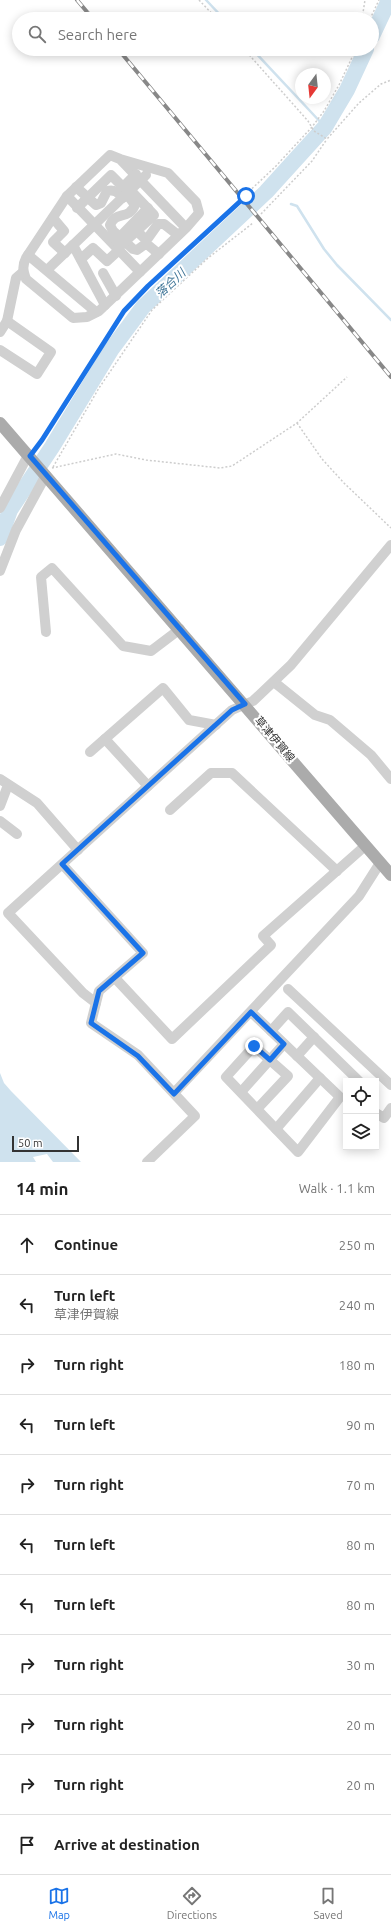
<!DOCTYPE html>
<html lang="en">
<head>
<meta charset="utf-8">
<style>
	:root { --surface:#fff; --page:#f6f6f6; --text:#222; --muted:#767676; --line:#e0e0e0; --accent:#1a73e8 }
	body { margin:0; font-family:Ubuntu,"Noto Sans JP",sans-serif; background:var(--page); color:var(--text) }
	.controls { position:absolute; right:12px; bottom:12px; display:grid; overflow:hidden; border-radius:0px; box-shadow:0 2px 10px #0003 }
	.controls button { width:36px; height:36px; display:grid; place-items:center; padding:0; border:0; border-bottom:1px solid var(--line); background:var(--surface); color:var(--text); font:20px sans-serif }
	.compass { position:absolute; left:295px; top:68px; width:36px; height:36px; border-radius:50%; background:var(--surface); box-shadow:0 2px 10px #0003; rotate:195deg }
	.scale { position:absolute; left:12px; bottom:10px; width:67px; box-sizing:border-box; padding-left:4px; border:2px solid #333; border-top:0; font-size:11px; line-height:14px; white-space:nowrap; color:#333; -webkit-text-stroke:3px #fff; paint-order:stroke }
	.stop { position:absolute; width:12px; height:12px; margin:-9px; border:3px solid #1a73e8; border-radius:50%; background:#fff }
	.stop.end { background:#1a73e8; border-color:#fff; box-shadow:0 1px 4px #0008 }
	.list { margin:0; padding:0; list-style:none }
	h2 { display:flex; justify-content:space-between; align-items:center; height:52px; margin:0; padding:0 16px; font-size:17px }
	h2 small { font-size:13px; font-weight:400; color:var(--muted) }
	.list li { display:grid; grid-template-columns:26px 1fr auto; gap:12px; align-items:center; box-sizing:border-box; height:60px; padding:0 16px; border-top:1px solid var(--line) }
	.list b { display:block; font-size:15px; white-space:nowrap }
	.list p { margin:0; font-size:13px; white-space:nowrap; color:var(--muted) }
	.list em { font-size:13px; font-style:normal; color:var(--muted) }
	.icon { flex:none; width:22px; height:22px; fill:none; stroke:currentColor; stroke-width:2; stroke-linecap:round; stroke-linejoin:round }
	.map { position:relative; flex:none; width:391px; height:1162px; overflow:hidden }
	.search { position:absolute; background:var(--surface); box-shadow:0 2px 10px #0003; left:12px; right:12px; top:12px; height:44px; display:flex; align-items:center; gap:10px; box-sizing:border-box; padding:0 14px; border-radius:22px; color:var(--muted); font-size:15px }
	.sheet { height:712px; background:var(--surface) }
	nav { display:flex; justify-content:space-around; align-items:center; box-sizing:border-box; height:56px; border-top:1px solid var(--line); background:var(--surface); font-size:11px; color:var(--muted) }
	nav a { display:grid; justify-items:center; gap:2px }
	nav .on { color:var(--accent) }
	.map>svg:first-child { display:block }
	.water { fill:#cfe2ee }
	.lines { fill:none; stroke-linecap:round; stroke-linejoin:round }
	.stream { stroke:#cfe2ee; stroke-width:2.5 }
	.river { stroke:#cfe2ee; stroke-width:16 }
	.path { stroke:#cdcdcd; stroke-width:1.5; stroke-dasharray:2 2; stroke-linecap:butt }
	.minor { stroke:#d0d0d0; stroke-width:10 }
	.major { stroke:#ababab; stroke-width:12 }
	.rail-casing { stroke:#888; stroke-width:4 }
	.rail { stroke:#fff; stroke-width:2.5; stroke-dasharray:8; stroke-linecap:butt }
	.route { stroke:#1a73e8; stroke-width:5 }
	.labels { text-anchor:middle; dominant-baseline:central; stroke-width:4; stroke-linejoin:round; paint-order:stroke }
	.street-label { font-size:11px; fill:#333; stroke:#fff }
	.water-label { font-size:12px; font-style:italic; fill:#3f7597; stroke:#fff }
</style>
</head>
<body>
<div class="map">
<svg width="391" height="1162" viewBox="0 0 391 1162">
	<rect width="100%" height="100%" fill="#fff"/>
	<polygon class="water" points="0,1073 4,1083 11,1091 81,1162 53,1162 47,1154 33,1157 36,1162 0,1162"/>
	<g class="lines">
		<g class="stream">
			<polyline points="206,0 224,19"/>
			<polyline points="252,49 325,127"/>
			<polyline points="291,204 297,206 324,249 337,265 391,320"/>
		</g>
		<g class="river">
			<polyline points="372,36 389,0"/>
			<polyline points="0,538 10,510 52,447 111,350 143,307 266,192 325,127 347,90 366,49"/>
		</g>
		<g class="path">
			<polyline points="199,0 217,19"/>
			<polyline points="362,19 365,0"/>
			<polyline points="370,19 379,0"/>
			<polyline points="244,49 308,121 314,131 327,139 359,103 381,84 391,80"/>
			<polyline points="261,214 312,161 327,139"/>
			<polyline points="297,423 322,459 344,483 391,528"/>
			<polyline points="36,448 124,311 148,286 275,167 312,127 324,111 339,85 356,49"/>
			<polyline points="53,467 99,388 152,310 208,258 253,223"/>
			<polyline points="52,468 116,454 146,460 220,468 232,466 297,423 347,377"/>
		</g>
		<g class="minor">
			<path d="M 120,159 L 168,173 L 196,202 L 199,213 L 186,228 L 99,311 L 87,317 L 73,318 L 26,279 C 23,271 22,266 26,258 L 67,196 L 110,155 L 120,159 L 186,228"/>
			<path d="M 76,187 L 96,205 L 101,203 L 107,191 C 114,189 118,192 123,198"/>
			<path d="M 127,194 L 135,205 C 128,221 116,210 110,225 L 113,231 L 133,249 L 137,250 L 144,245 L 148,245 L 159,254"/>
			<polyline points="67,196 140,272"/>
			<polyline points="77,208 111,175 123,187 136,174"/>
			<polyline points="53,218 64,231 53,242 65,253"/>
			<polyline points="137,231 143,237 148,238 158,224 164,224 178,235"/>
			<polyline points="116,241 148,208"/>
			<polyline points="73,245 105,305"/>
			<polyline points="120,246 154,215 132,192"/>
			<polyline points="28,255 96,312"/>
			<polyline points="81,259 93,248 107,261 119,250"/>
			<polyline points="47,270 146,175"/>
			<polyline points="103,273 116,296"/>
			<polyline points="0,332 7,321 16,278 23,272"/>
			<polyline points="0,350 37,374 51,352 7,321"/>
			<polyline points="0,508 25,461 30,457"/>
			<polyline points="0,571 16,530 46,475"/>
			<polyline points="46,632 41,577 52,568 123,646 151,651 180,629"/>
			<polyline points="274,682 315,715 330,720 371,755 391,779"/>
			<polyline points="105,739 148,786"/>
			<polyline points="90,752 163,688 189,720 216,725"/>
			<polyline points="0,779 37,803 78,850"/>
			<polyline points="0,806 8,785"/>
			<polyline points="170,810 211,773 232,773 337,871"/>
			<polyline points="0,821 17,834"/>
			<polyline points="62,864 143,953 99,991 96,1003 83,993 8,913 232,710 253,701 291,665 391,545"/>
			<polyline points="115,978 172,1039 271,945 263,936 365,846"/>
			<polyline points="288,989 391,1085"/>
			<polyline points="96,1003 91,1023 138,1055 195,1116 147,1162"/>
			<polyline points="251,1012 340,1097 298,1152 226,1077 254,1046 288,1076 257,1109"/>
			<polyline points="271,1031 288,1012 359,1081"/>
			<polyline points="297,1056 314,1037"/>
			<polyline points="241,1092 284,1044"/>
			<polyline points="174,1093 359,896 380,863"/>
			<polyline points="376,1113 384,1118 391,1108"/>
			<polyline points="276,1129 320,1078"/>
		</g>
		<polyline class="major" points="0,423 391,875"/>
		<g class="rail-casing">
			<g id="rail">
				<polyline points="77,0 93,19"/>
				<polyline points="118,49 391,377"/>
			</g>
		</g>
		<use href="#rail" class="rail"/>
	</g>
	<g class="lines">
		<polyline class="route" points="246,196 148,286 124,311 42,440 30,456 245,704 232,710 62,864 143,953 99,991 91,1023 138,1056 174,1094 251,1012 284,1044 270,1060 254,1046"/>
	</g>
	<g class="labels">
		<g class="street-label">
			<text transform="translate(275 739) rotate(50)">草津伊賀線</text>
		</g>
		<g class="water-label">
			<text transform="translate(170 283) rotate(-43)">落合川</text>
		</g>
	</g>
</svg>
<div class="controls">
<button><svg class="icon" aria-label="locate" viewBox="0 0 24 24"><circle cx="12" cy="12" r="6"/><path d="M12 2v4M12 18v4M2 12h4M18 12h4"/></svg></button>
<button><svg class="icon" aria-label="layers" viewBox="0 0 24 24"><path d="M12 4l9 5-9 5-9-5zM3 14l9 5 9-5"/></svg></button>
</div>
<svg class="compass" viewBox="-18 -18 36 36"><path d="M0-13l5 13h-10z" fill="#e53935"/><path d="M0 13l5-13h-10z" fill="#767676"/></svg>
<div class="scale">50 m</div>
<div class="stop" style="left:246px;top:196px"></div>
<div class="stop end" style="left:254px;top:1046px"></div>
<div class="search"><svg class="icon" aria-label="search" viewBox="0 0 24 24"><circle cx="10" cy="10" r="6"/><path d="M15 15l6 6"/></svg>Search here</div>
</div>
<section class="sheet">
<h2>14 min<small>Walk · 1.1 km</small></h2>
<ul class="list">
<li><svg class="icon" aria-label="ahead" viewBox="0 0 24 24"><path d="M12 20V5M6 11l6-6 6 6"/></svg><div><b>Continue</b></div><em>250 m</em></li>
<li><svg class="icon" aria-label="left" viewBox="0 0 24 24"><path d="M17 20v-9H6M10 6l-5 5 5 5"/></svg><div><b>Turn left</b><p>草津伊賀線</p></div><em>240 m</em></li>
<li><svg class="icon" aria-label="right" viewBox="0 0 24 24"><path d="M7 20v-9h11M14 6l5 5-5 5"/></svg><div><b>Turn right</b></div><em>180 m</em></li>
<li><svg class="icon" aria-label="left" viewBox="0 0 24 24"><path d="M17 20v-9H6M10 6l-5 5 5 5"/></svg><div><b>Turn left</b></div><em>90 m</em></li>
<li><svg class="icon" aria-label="right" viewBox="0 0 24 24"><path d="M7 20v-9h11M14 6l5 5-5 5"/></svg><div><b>Turn right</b></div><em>70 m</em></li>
<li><svg class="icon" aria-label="left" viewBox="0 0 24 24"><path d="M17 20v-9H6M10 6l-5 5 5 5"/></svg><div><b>Turn left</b></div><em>80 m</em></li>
<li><svg class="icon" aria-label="left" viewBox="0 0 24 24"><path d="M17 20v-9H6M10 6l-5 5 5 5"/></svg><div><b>Turn left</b></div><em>80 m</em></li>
<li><svg class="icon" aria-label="right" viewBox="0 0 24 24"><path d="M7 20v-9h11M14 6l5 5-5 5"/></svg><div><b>Turn right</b></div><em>30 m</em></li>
<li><svg class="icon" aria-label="right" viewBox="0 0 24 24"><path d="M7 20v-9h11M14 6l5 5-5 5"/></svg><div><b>Turn right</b></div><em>20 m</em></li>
<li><svg class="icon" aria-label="right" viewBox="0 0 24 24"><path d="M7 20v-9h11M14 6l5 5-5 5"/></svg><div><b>Turn right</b></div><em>20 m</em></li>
<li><svg class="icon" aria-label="arrive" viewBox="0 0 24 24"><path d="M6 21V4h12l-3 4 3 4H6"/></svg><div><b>Arrive at destination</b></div></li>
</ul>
</section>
<nav>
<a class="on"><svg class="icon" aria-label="map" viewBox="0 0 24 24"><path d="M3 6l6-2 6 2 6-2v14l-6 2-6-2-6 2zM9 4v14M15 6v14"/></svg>Map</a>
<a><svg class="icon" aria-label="directions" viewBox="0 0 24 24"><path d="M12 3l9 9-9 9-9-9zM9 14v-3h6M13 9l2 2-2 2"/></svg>Directions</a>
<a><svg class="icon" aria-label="saved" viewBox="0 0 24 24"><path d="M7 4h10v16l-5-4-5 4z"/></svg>Saved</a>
</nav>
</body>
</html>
